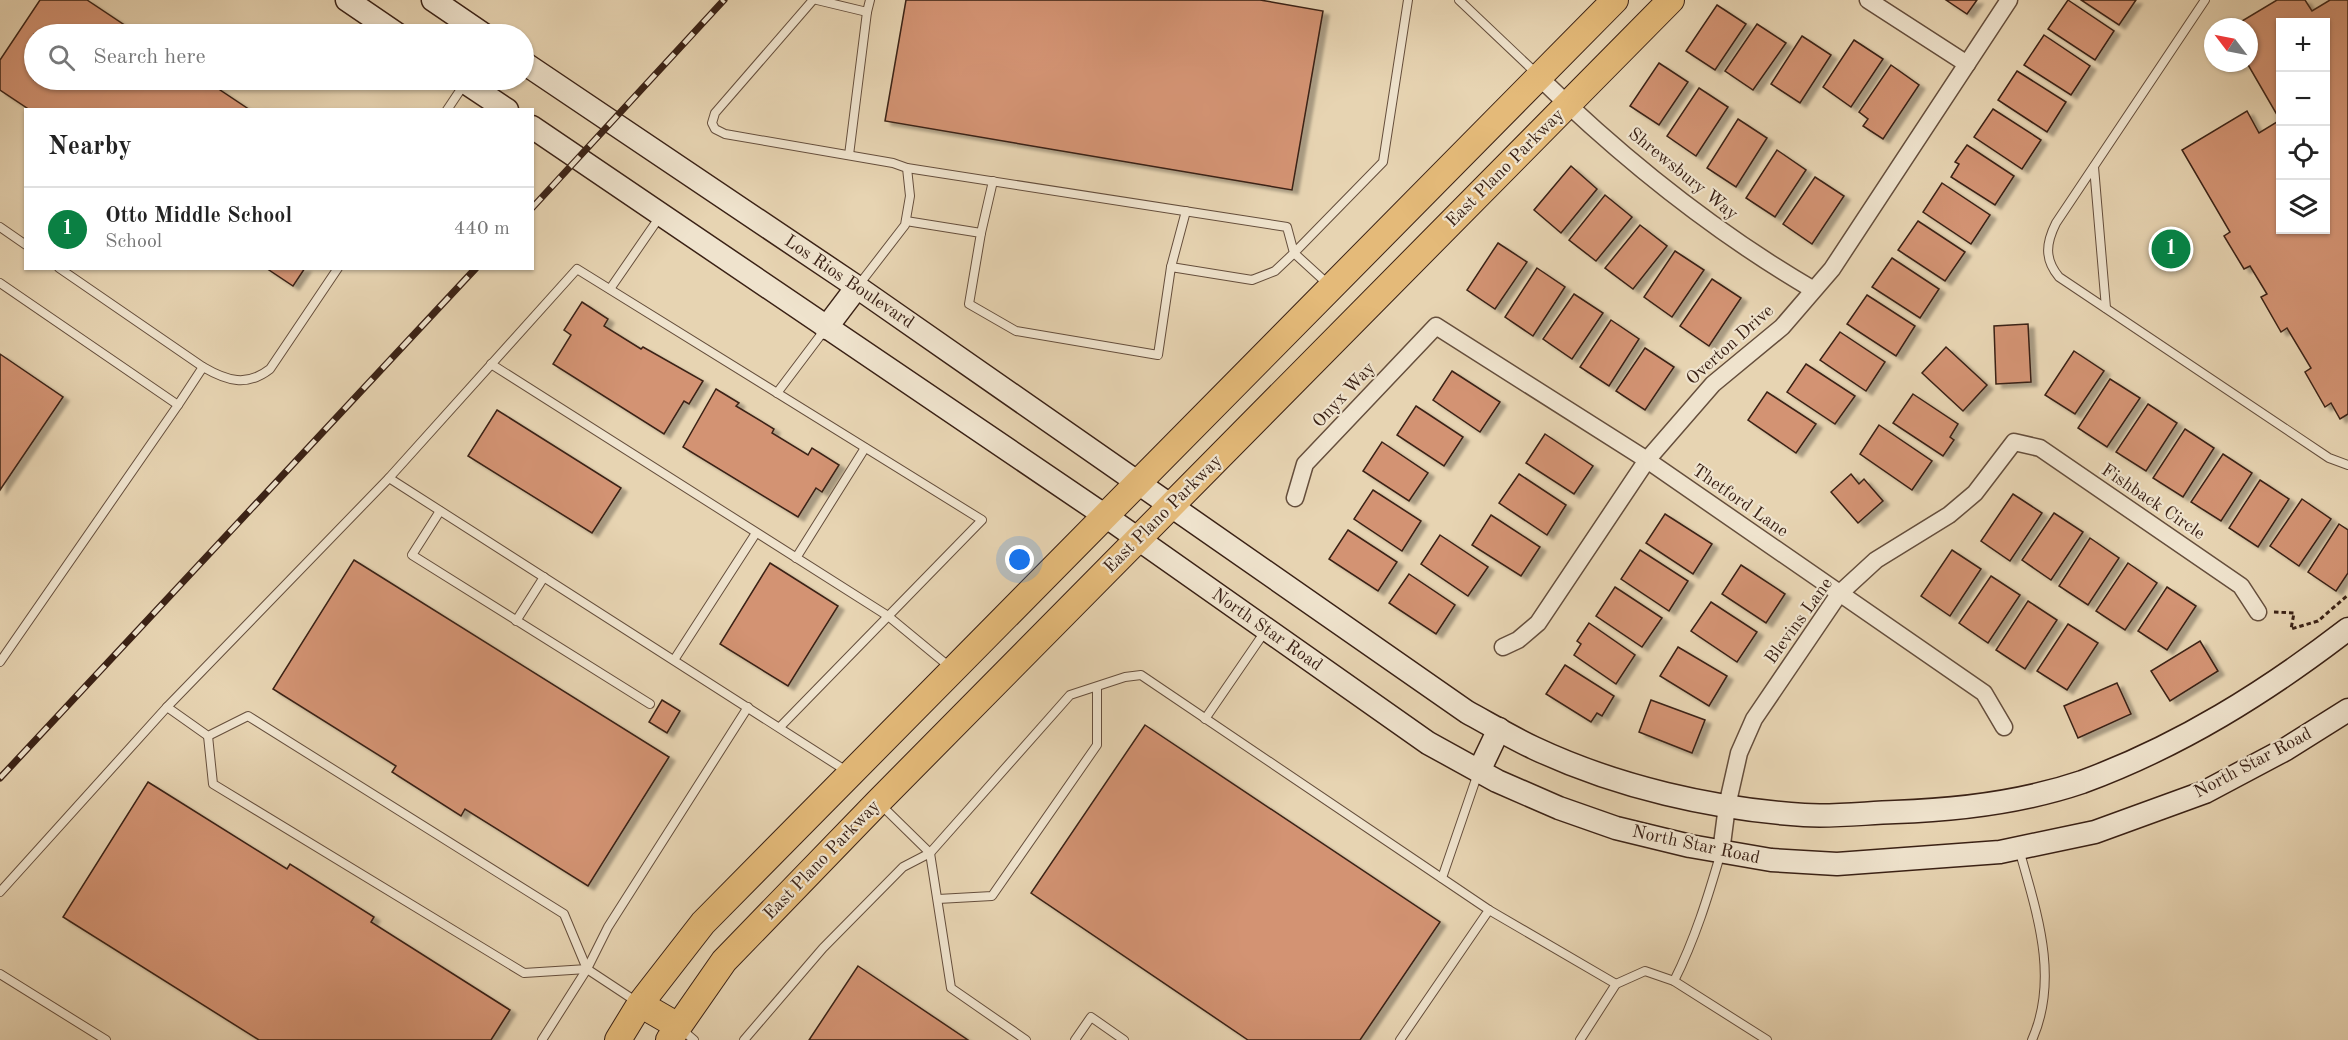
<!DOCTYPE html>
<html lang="en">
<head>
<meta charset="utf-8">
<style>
	:root { --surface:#fff; --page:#f2f2f2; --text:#222; --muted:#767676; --line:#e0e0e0; --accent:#0b8043 }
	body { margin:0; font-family:"Old Standard TT",serif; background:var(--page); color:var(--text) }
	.controls { position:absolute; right:18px; top:18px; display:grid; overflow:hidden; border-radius:0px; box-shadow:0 2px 4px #0004 }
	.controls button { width:54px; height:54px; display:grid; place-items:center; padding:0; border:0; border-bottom:2px solid var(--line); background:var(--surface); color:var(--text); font:30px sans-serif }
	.compass { position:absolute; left:2204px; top:18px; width:54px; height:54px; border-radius:50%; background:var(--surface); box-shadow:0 2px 4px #0004; rotate:302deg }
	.you { position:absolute; left:1020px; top:560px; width:21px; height:21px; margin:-15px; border:4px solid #fff; border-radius:50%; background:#1a73e8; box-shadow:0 0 0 9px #1a73e833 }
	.badge { display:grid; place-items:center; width:39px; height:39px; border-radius:50%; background:var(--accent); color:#fff; font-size:20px; font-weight:700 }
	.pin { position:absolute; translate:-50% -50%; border:3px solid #fff; box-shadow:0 2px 6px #0006 }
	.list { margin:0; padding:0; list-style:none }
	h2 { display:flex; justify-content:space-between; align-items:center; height:78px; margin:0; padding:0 24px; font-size:26px }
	h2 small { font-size:20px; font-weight:400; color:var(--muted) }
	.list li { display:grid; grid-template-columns:39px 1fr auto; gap:18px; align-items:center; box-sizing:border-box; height:84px; padding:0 24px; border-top:2px solid var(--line) }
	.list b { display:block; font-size:22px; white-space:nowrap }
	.list p { margin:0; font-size:20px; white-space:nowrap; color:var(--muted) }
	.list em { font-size:20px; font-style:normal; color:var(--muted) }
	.icon { flex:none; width:33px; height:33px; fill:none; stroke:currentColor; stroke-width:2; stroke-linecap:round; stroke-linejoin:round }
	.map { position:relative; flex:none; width:2348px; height:1040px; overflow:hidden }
	.search { position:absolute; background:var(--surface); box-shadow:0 2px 4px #0004; left:24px; top:24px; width:510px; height:66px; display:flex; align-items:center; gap:15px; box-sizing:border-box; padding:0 21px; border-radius:33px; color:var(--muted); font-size:22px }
	.panel { position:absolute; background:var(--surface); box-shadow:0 2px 4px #0004; left:24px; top:108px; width:510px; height:162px; border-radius:0px }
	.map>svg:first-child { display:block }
	.building { fill:#d39373; stroke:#3a2115; stroke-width:1.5; filter:url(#shadow) }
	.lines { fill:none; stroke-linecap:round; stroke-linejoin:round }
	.service-casing { stroke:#654e3c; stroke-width:10 }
	.minor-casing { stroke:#654e3c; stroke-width:19 }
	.secondary-casing { stroke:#3a2115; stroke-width:25 }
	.primary-casing { stroke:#3a2115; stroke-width:28 }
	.path { stroke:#3a2115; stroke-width:3; stroke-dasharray:4.5 3; stroke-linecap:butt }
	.service { stroke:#efe3cd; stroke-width:8 }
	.minor { stroke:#efe3cd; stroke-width:16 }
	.secondary { stroke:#efe3cd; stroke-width:22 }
	.primary { stroke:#e4ba79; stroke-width:26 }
	.rail-casing { stroke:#3a2115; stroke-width:7 }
	.rail { stroke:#efe3cd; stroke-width:4.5; stroke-dasharray:14; stroke-linecap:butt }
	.labels { text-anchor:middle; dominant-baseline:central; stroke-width:4.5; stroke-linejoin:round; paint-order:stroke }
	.street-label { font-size:18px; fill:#3a2115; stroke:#efe3cd }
</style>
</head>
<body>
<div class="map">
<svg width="2348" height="1040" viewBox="0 0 2348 1040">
	<defs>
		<filter id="shadow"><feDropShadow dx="6" dy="4" stdDeviation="1.5" flood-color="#0004"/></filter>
	</defs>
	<rect width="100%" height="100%" fill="#e7d4b2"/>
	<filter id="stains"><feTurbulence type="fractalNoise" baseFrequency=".00333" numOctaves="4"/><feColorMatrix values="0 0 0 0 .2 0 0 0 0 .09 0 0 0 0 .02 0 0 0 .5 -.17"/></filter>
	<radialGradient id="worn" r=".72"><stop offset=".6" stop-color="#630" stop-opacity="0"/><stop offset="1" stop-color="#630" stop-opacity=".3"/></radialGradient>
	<g class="building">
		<polygon points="40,0 87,0 138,34 34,34 34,80 205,80 250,110 30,110 0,90 0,60"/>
		<polygon points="906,0 1260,0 1323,11 1292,190 885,121"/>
		<polygon points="1946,0 1977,0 1967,14"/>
		<polygon points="2068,0 2114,31 2095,60 2048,29"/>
		<polygon points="2081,0 2136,0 2119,25"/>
		<polygon points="2277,0 2305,0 2312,11 2330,0 2348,0 2348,414 2340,419 2331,403 2325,407 2305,372 2311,368 2287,328 2281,332 2261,297 2267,294 2250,266 2244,269 2224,236 2230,232 2182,150 2247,111 2259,133 2280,120 2280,230 2326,230 2326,22 2280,22 2280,120 2247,63 2249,27 2232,27"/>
		<polygon points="1717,5 1746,24 1715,70 1686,51"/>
		<polygon points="1757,24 1786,43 1753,90 1725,71"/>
		<polygon points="2044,35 2090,66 2071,95 2024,65"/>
		<polygon points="1802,36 1831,55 1800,103 1771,84"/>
		<polygon points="1854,40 1883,59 1851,107 1823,87"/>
		<polygon points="1659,63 1688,82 1659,125 1630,106"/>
		<polygon points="1891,65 1919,85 1883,139 1863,126 1868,119 1859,112"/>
		<polygon points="2017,71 2066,102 2047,132 1998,100"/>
		<polygon points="1699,88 1728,107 1696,156 1667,136"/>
		<polygon points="1993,109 2041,140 2022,169 1974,137"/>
		<polygon points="1738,119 1767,138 1736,187 1707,168"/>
		<polygon points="1967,145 2014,176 1995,205 1951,177 1959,164 1955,162"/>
		<polygon points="1777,150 1806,170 1775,217 1746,198"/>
		<polygon points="1571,166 1597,189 1561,233 1534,210"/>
		<polygon points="1815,177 1844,196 1812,244 1783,224"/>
		<polygon points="1942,183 1990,215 1971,244 1923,212"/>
		<polygon points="1605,195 1632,217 1596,261 1569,240"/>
		<polygon points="1918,221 1965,252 1945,281 1898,250"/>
		<polygon points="1640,225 1667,246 1633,289 1605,268"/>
		<polygon points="1498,243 1527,262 1495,309 1467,290"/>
		<polygon points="1675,251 1704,270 1672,317 1644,297"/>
		<polygon points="1892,258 1939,289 1920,318 1872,287"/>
		<polygon points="266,268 305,268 293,286"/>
		<polygon points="1537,268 1565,287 1533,336 1505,317"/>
		<polygon points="1712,279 1741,298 1709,346 1680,326"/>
		<polygon points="1574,294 1603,313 1572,359 1543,339"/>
		<polygon points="1867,295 1915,326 1896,356 1847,324"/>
		<polygon points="582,302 608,319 604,326 641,349 643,347 703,381 689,404 684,401 664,434 553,364 571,335 564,330"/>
		<polygon points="1611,320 1639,339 1609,386 1580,367"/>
		<polygon points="2028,324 2031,382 1996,384 1994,326"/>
		<polygon points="1840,332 1885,362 1866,391 1820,360"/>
		<polygon points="1946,347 1987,385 1963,411 1922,373"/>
		<polygon points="1645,348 1674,367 1645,410 1616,391"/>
		<polygon points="2074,351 2104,371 2075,414 2045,395"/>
		<polygon points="0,354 63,397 0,490"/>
		<polygon points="1806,364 1855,396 1835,424 1787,392"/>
		<polygon points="1452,371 1500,402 1480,432 1433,400"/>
		<polygon points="2110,379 2140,398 2107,447 2078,428"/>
		<polygon points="716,389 739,403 736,406 774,429 772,433 808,455 812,448 839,465 822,492 816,488 798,517 683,447"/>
		<polygon points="1767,392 1816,424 1796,453 1748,420"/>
		<polygon points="1913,394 1958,424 1950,437 1954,440 1943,456 1893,423"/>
		<polygon points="2148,404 2177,423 2146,471 2116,452"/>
		<polygon points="1416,406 1463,437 1444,466 1397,435"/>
		<polygon points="497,410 621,488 592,533 468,456"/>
		<polygon points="1879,425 1932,461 1912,490 1860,454"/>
		<polygon points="2185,429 2214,448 2183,497 2153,478"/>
		<polygon points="1545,434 1593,466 1574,494 1526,463"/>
		<polygon points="1382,442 1428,473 1409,501 1363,471"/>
		<polygon points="2223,454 2252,473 2221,521 2191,502"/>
		<polygon points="1519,474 1566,505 1547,535 1499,503"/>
		<polygon points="1851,474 1859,484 1864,479 1883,501 1858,523 1831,492"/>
		<polygon points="2260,480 2289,499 2258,547 2229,528"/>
		<polygon points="1373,490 1421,521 1402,551 1354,519"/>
		<polygon points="2013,494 2042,513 2010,561 1981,541"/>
		<polygon points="2302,499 2331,519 2299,566 2270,546"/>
		<polygon points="2054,513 2083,532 2051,580 2022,560"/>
		<polygon points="1665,514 1712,544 1693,574 1646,543"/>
		<polygon points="1491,515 1540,547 1521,576 1472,545"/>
		<polygon points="2339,524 2348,530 2348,573 2336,591 2308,572"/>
		<polygon points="1348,530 1397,562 1378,591 1329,559"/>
		<polygon points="1440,535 1488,567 1468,596 1421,564"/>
		<polygon points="2090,538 2119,558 2088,605 2059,586"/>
		<polygon points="1640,550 1688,581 1669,611 1621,579"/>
		<polygon points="1952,550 1981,569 1950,616 1921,596"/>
		<polygon points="354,560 669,757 588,886 465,809 461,816 392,772 396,766 273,689"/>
		<polygon points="770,563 838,606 788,686 720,644"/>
		<polygon points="2128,563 2157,583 2125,630 2096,611"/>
		<polygon points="1741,565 1785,594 1766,623 1722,594"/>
		<polygon points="1409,574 1455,605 1436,634 1389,603"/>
		<polygon points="1991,576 2020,595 1988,643 1959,623"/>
		<polygon points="1615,587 1662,618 1642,647 1596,616"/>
		<polygon points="2167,587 2196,606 2167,650 2138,631"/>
		<polygon points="2028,601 2057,620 2025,669 1996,650"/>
		<polygon points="1711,602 1757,632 1737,662 1691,631"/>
		<polygon points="1589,623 1635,655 1616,684 1574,655 1581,644 1577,641"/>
		<polygon points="2068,624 2098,643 2067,690 2037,671"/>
		<polygon points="2200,641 2218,671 2170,701 2151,671"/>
		<polygon points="1678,647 1727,676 1709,706 1660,676"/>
		<polygon points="1565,665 1614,696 1602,716 1597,713 1591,722 1546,694"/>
		<polygon points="2117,683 2131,714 2078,738 2064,706"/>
		<polygon points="662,700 680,711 667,733 649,722"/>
		<polygon points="1651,700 1705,720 1692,753 1639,732"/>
		<polygon points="1145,725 1440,922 1360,1040 1248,1040 1031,893"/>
		<polygon points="148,782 287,869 290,864 374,917 371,922 510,1010 491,1040 259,1040 63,917"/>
		<polygon points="858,966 968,1040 809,1040"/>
	</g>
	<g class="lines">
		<g class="service-casing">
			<g id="service">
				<polyline points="813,0 715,113 712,123 715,129 725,134 893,163 907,168 910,196 905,225 858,286"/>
				<polyline points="817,0 867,12 870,0"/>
				<polyline points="1459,0 1537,74"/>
				<path d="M 2205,0 L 2056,223 C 2046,243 2044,259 2059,277 L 2329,458 L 2348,465"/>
				<polyline points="447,110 465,83"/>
				<polyline points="849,155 867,12"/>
				<polyline points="2094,167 2106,308"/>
				<polyline points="906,221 981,233 969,304 1016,331 1158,355 1171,267 1252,280 1275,271 1294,253 1287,227 907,168"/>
				<polyline points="0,227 26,245"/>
				<polyline points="981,233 993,181"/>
				<polyline points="1171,267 1186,211"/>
				<polyline points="59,268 203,367"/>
				<polyline points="0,283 178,405 0,662"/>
				<polyline points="1329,285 1294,253 1383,162 1408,0"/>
				<polyline points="610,289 661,215"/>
				<polyline points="491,364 888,616 951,668"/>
				<polyline points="777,393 826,328"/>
				<path d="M 178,405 L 203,367 C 227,381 247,387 270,369 L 338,268"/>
				<polyline points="389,478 577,269 982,520 780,727"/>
				<polyline points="440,511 412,555 650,704"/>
				<polyline points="796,558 865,448"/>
				<polyline points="516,621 544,577"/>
				<polyline points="674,660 756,533"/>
				<polyline points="167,707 208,736 248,716 564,914 587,969 637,1002"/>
				<polyline points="1205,719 1266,630"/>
				<polyline points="208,736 213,784 524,973 587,969"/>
				<polyline points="880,804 930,853 951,988 1026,1040"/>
				<path d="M 2019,849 C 2036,911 2060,977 2032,1040"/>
				<polyline points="1442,878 1478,773"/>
				<polyline points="0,892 167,707 389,478 848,772"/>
				<polyline points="938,899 992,896 1097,745 1097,687"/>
				<polyline points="1489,910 1616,984"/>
				<polyline points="0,974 106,1040"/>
				<path d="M 1674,981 C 1695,939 1708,897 1721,852"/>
				<polyline points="680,1028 694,1040"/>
				<polyline points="542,1040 587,969 608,927 748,707"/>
				<polyline points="744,1040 823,948 903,867 930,853 1070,695 1125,677 1141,675 1489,910 1400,1040"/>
				<polyline points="1075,1040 1091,1017 1124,1040"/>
				<polyline points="1580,1040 1616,984 1645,971 1674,981 1767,1040"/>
			</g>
		</g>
		<g class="minor-casing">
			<g id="minor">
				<polyline points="1868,0 1967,64"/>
				<path d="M 1539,77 C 1621,157 1713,231 1812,289"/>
				<polyline points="1295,498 1305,464 1436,326 1647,460 1984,693 2004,727"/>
				<polyline points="1503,647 1518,640 1538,623 1647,460 1713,384 1782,327 1832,269 2009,0"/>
				<polyline points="1721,852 1727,806 1739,753 1754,719 1839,594 1876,560 1949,515 1975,493 2014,442 2040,448 2241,586 2258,612"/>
			</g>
		</g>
		<g class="secondary-casing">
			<g id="secondary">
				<polyline points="347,0 397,34"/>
				<polyline points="433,0 483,34"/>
				<path d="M 524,63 L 857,287 L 1467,712 C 1489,724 1511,737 1534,748 C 1617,787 1713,809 1804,815 C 1834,817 1865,813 1895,812 C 1956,810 2023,802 2082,782 C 2180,746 2266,692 2348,629"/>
				<polyline points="462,80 507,110"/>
				<polyline points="532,127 1104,515 1428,743 1497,781 1559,808 1616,828 1690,846 1771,860 1837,864 2000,852 2095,832 2205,792 2286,749 2348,710"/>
				<polyline points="826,328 857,287"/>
				<polyline points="1479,771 1499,729"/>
			</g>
		</g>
		<g class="primary-casing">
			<g id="primary">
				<polyline points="640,1004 678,1026"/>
				<polyline points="618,1040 640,1004 703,923 1615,0"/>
				<polyline points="669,1040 724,961 878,802 1671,0"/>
			</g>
		</g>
		<polyline class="path" points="2274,612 2294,613 2291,629 2318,621 2348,595"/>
		<use href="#service" class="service"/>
		<use href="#minor" class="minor"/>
		<use href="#secondary" class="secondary"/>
		<use href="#primary" class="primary"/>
		<g class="rail-casing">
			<g id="rail">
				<polyline points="532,208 724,0"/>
				<polyline points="0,778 476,268"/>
			</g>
		</g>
		<use href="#rail" class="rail"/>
	</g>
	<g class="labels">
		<g class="street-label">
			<text transform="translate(1505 168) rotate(-45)">East Plano Parkway</text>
			<text transform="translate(1683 174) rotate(39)">Shrewsbury Way</text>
			<text transform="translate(849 282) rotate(34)">Los Rios Boulevard</text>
			<text transform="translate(1730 345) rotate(-42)">Overton Drive</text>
			<text transform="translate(1344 395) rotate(-47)">Onyx Way</text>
			<text transform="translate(1740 501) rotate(35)">Thetford Lane</text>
			<text transform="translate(2153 502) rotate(34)">Fishback Circle</text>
			<text transform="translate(1163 514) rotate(-45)">East Plano Parkway</text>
			<text transform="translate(1799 621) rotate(-54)">Blevins Lane</text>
			<text transform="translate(1267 630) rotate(35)">North Star Road</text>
			<text transform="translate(2253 763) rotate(-28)">North Star Road</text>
			<text transform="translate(1696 845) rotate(12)">North Star Road</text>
			<text transform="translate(822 860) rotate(-46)">East Plano Parkway</text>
		</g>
	</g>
	<rect width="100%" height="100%" filter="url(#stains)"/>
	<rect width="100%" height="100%" fill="url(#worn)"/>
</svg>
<div class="controls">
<button>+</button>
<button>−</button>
<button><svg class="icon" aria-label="locate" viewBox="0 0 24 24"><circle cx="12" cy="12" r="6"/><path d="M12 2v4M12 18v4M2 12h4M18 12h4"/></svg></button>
<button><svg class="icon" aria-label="layers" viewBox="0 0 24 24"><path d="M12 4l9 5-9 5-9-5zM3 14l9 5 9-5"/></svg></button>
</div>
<svg class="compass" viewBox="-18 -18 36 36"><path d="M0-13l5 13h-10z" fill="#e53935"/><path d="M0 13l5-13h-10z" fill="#767676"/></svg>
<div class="you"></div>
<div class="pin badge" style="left:2171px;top:249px">1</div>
<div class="search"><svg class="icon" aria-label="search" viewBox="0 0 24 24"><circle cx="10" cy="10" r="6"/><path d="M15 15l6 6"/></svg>Search here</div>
<section class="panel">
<h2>Nearby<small></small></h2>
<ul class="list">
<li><span class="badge">1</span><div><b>Otto Middle School</b><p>School</p></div><em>440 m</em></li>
</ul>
</section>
</div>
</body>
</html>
